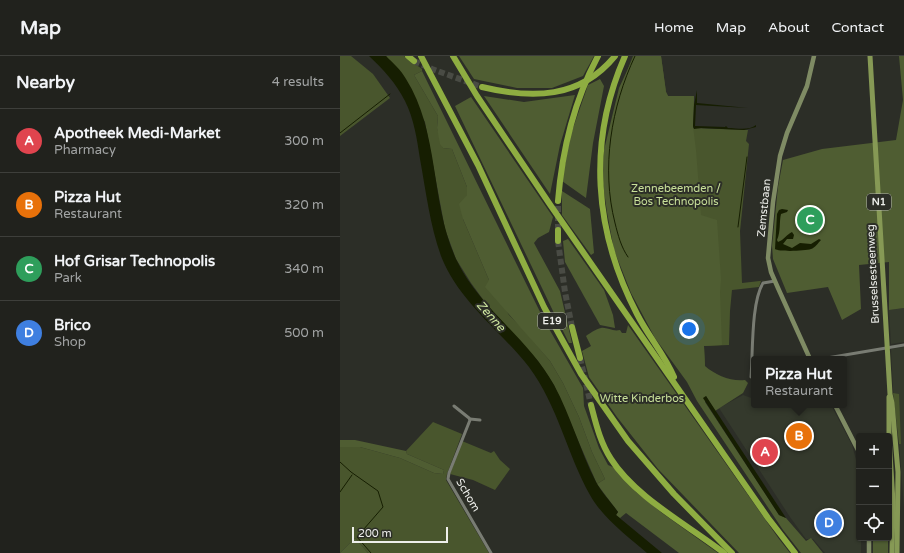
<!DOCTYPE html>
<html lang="en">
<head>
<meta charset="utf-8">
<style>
	:root { --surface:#21221d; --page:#2d2f2a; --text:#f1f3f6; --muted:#a2a4a4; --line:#3e3f3b; --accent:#db2777 }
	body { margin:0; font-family:"Varela Round",sans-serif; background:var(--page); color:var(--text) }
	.controls { position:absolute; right:12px; bottom:12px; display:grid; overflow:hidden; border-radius:4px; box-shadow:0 1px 3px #0004 }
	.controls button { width:36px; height:36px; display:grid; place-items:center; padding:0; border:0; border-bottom:1px solid var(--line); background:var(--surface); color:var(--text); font:20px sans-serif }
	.scale { position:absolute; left:12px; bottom:10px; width:96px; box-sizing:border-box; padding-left:4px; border:2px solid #eeefeb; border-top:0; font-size:11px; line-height:14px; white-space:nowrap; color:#eeefeb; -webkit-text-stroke:3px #2c2e27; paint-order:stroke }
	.you { position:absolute; left:349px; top:273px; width:14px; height:14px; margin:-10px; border:3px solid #fff; border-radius:50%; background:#1a73e8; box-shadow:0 0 0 6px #1a73e833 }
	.badge { display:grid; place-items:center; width:26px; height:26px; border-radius:50%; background:var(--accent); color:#fff; font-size:13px; font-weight:700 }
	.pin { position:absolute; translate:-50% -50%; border:2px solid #fff; box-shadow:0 1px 4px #0006 }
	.popup { position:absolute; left:411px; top:300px; width:96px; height:52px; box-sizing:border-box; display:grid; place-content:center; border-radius:4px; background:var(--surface); filter:drop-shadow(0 1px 3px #0005); font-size:13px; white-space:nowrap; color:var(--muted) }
	.popup b { font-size:15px; color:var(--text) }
	.popup::after { content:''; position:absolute; left:50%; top:100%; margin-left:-8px; border:8px solid transparent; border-top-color:var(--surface) }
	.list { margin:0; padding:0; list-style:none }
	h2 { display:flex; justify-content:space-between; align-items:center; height:52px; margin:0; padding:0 16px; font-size:17px }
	h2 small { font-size:13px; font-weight:400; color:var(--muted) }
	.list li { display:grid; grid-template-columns:26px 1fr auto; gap:12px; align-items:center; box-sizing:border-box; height:64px; padding:0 16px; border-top:1px solid var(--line) }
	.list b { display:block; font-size:15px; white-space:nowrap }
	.list p { margin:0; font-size:13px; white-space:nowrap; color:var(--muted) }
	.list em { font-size:13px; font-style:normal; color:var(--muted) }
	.icon { flex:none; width:22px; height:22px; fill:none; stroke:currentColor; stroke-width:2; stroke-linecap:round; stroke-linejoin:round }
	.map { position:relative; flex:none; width:564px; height:497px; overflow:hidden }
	header { display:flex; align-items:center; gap:24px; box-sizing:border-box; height:56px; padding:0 20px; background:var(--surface); border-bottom:1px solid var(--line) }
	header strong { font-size:19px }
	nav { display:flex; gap:22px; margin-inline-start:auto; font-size:14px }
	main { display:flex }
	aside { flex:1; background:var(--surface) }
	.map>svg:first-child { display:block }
	.built { fill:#34392c }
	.green { fill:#49562d }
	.forest { fill:#4f5d32 }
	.water { fill:#161e01 }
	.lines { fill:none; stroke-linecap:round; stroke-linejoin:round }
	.stream { stroke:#161e01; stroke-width:1 }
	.highway-tunnel { stroke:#494b44; stroke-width:6; stroke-dasharray:6 3; stroke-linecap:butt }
	.street { stroke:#797c73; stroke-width:3 }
	.secondary { stroke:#7f8b64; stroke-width:4.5 }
	.primary { stroke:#869955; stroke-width:5 }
	.highway { stroke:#8ead41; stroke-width:6 }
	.labels { text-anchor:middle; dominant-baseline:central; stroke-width:4; stroke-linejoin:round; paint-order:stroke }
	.shield { fill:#2c2e27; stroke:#b4b5b0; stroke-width:1 }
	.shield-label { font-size:10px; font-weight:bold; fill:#eeefeb }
	.park-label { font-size:11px; fill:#c8e099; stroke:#2c2e27 }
	.street-label { font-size:11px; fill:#eeefeb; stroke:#2c2e27 }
	.water-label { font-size:12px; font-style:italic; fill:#d0e9a1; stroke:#2c2e27 }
</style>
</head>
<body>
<header>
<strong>Map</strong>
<nav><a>Home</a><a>Map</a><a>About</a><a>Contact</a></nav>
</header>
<main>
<aside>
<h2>Nearby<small>4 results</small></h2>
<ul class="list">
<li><span class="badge" style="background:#e0444e">A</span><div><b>Apotheek Medi-Market</b><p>Pharmacy</p></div><em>300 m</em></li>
<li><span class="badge" style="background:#e8710a">B</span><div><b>Pizza Hut</b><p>Restaurant</p></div><em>320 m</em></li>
<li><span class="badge" style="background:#2e9e5b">C</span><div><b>Hof Grisar Technopolis</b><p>Park</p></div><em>340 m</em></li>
<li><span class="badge" style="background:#3f7fe0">D</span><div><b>Brico</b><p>Shop</p></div><em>500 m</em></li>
</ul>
</aside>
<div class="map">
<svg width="564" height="497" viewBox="0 0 564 497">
	<rect width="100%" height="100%" fill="#2c2e27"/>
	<g class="built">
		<polygon points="564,252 564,286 551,288 549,254"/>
		<polygon points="564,291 564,453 558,373 553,333 551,293"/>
		<polygon points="403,339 414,343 414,349 491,349 512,389 519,415 519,482 521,482 521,497 485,497 473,483 466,483 450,461 379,352"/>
	</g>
	<g class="green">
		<polygon points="0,0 11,0 33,18 50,42 0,80"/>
		<polygon points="46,0 64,0 82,13 82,15 74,19 98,60 97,72 103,92 112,93 127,131 127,139 123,163 149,224 169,259 182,272 210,305 223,327 239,361 252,396 265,423 257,428 214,329 198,305 150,253 131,227 116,203 105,173 85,66"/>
		<polygon points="293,0 321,0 326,36 328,40 354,40 353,72 408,74 406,85 409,88 400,175 402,227 429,224 421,225 419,231 392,234 390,255 389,289 364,290 365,311 283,25"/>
		<polygon points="553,337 559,338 561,388 559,388"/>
		<polygon points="93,366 122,378 107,418 106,424 149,497 28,497 15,482 0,497 0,391 20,391 60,402 94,417 103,418 104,414 67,398 66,395"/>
		<polygon points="122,385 151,397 154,395 160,404 170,413 155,434 133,424 110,418"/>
	</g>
	<g class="forest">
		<polygon points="119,0 254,0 243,20 212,32 177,32 134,23"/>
		<path d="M 294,0 L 321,0 L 326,36 L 328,40 L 354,40 L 353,70 L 356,94 L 361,159 L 377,164 L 381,223 L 380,236 L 382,289 L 364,290 L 365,310 C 375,319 392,326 405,324 L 408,327 L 403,337 L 375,355 L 366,340 L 365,346 L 439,459 L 446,462 L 466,485 L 471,482 L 483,497 L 461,497 L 443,474 L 357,345 L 347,326 L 315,282 L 291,237 L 274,194 L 267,156 L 263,128 L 264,94 L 279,32 Z"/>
		<polygon points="559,0 564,0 564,252 549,254 549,206 519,209 521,253 502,264 488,231 447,237 433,203 432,190 438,131 443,104 482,93 556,84 563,44"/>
		<polygon points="82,15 204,264 243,332 244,350 259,392 268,409 275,412 296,436 322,457 378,497 339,497 286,457 280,462 276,459 278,456 257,428 265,423 252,396 239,361 223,327 210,305 145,231 149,224 123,163 119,148 127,139 127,131 112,93 103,92 100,88 97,72 98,60 74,19"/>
		<polygon points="260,23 264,30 253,87 246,142 222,125 230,81 248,29"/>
		<polygon points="235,39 220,89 210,138 144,40 184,46"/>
		<polygon points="131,41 213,161 209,176 198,182 194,187 220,235 232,287 229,287 213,255 115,50"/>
		<polygon points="222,135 250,153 254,197 251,199 222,159"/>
		<polygon points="228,183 264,234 273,259 275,272 260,269 225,206 223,185"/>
		<path d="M 288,269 L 439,483 L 450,497 L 399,497 L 318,413 L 277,361 L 249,321 L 242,295 L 251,290 L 246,280 C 250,277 256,273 261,272 C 267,271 273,276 280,274 L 282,277 L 286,277 Z"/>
		<polygon points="0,384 15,384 66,395 67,398 104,414 103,418 94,417 60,402 20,391 0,391"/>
		<polygon points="15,482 28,497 0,497"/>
		<rect x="533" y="482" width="15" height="15"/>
	</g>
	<g class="water">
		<path d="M 29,0 L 46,0 C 53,7 61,14 66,23 C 100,77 90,146 116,203 C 139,252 188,282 214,329 C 231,360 240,395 256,426 C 262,437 271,446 278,456 L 276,459 L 322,497 L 307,497 C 287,480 263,462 250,439 C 227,398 218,350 189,311 C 160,274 119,246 101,200 C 90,169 86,136 80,103 C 77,83 74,63 65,45 C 56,27 43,13 29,0 Z"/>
		<path d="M 357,34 L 357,47 L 408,52 L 356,49 L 355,70 L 385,71 L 386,70 L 388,72 C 397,72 409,75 416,69 L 416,71 L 404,74 L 361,72 L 354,73 L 353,70 L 354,49 Z"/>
		<path d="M 442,153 L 448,154 L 447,156 L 441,158 C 439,166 441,175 437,184 L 438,186 C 444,184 447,178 452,176 L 454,179 L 453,183 L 447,183 L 443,188 L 452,192 L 460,187 L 471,188 L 479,183 L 481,184 C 478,187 475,192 471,193 C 465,195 439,196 435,193 L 437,158 L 439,154 Z"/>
		<polygon points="366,340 446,462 439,459 363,342"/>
	</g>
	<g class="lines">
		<g class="stream">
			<polyline points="0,77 50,38"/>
			<polyline points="398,171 407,101"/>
			<path d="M 288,201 C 281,191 278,179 275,167 C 261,112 271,51 295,0"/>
			<polyline points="0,406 11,416 38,435 43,451 17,481 31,497"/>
			<polyline points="0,436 12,419"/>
		</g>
		<g class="highway-tunnel">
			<polyline points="74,5 92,13 142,31"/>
			<polyline points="218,174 218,145"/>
			<polyline points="218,185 225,236 232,271"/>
			<polyline points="240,302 251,349"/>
		</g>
		<g class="street">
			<polyline points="481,303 564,289"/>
			<path d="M 411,321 C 413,296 411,247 423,227 L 435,225"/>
			<polyline points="114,350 129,362 130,364 109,417 108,423 151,497"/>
			<polyline points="130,363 140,364"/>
		</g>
		<g class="secondary">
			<polyline points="470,303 438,232 431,216 428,202 433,146 440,100 447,77 467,30 474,0"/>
			<polyline points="495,349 519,396"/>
			<polyline points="529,482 529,497"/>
		</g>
		<g class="primary">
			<polyline points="530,0 550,338 552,347 558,416 557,497"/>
			<polyline points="549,380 549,341"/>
			<polyline points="549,381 553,446 552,497"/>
		</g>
		<g class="highway">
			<polyline points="68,0 74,5"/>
			<polyline points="81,0 138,109 204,251 241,318 288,385 334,438 392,497"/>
			<polyline points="113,0 137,40 211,150 428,462 455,497"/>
			<path d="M 285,0 C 247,86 254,175 297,258 C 308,280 325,299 334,321"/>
			<path d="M 142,31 C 192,43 240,43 275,0"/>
			<path d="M 218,145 C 222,94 234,45 258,0"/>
			<polyline points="218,174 218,185"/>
			<polyline points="232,271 240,302"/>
			<path d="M 251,349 C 256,368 260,386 271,403 C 295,441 348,469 384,497"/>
		</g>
	</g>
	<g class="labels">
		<g class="shield">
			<rect x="527" y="138" width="24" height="16" rx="3"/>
			<rect x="198" y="257" width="28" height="16" rx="3"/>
		</g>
		<g class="shield-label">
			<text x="539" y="146">N1</text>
			<text x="212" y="265">E19</text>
		</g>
		<g class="park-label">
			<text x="336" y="132">Zennebeemden /<tspan x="336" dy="13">Bos Technopolis</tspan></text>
			<text x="302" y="342">Witte Kinderbos</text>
		</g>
		<g class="street-label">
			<text transform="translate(424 152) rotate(-84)">Zemstbaan</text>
			<text transform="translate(533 218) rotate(-93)">Brusselsesteenweg</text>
			<text transform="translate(128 439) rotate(59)">Schom</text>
		</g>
		<g class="water-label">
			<text transform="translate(151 260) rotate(48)">Zenne</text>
		</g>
	</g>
</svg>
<div class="controls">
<button>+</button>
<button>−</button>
<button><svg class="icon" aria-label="locate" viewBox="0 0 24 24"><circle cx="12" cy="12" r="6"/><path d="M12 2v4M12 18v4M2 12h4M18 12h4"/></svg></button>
</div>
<div class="scale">200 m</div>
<div class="you"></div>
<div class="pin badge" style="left:425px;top:396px;background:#e0444e">A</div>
<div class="pin badge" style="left:459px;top:380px;background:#e8710a">B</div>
<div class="popup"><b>Pizza Hut</b>Restaurant</div>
<div class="pin badge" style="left:470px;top:164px;background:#2e9e5b">C</div>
<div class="pin badge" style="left:489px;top:467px;background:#3f7fe0">D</div>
</div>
</main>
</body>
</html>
